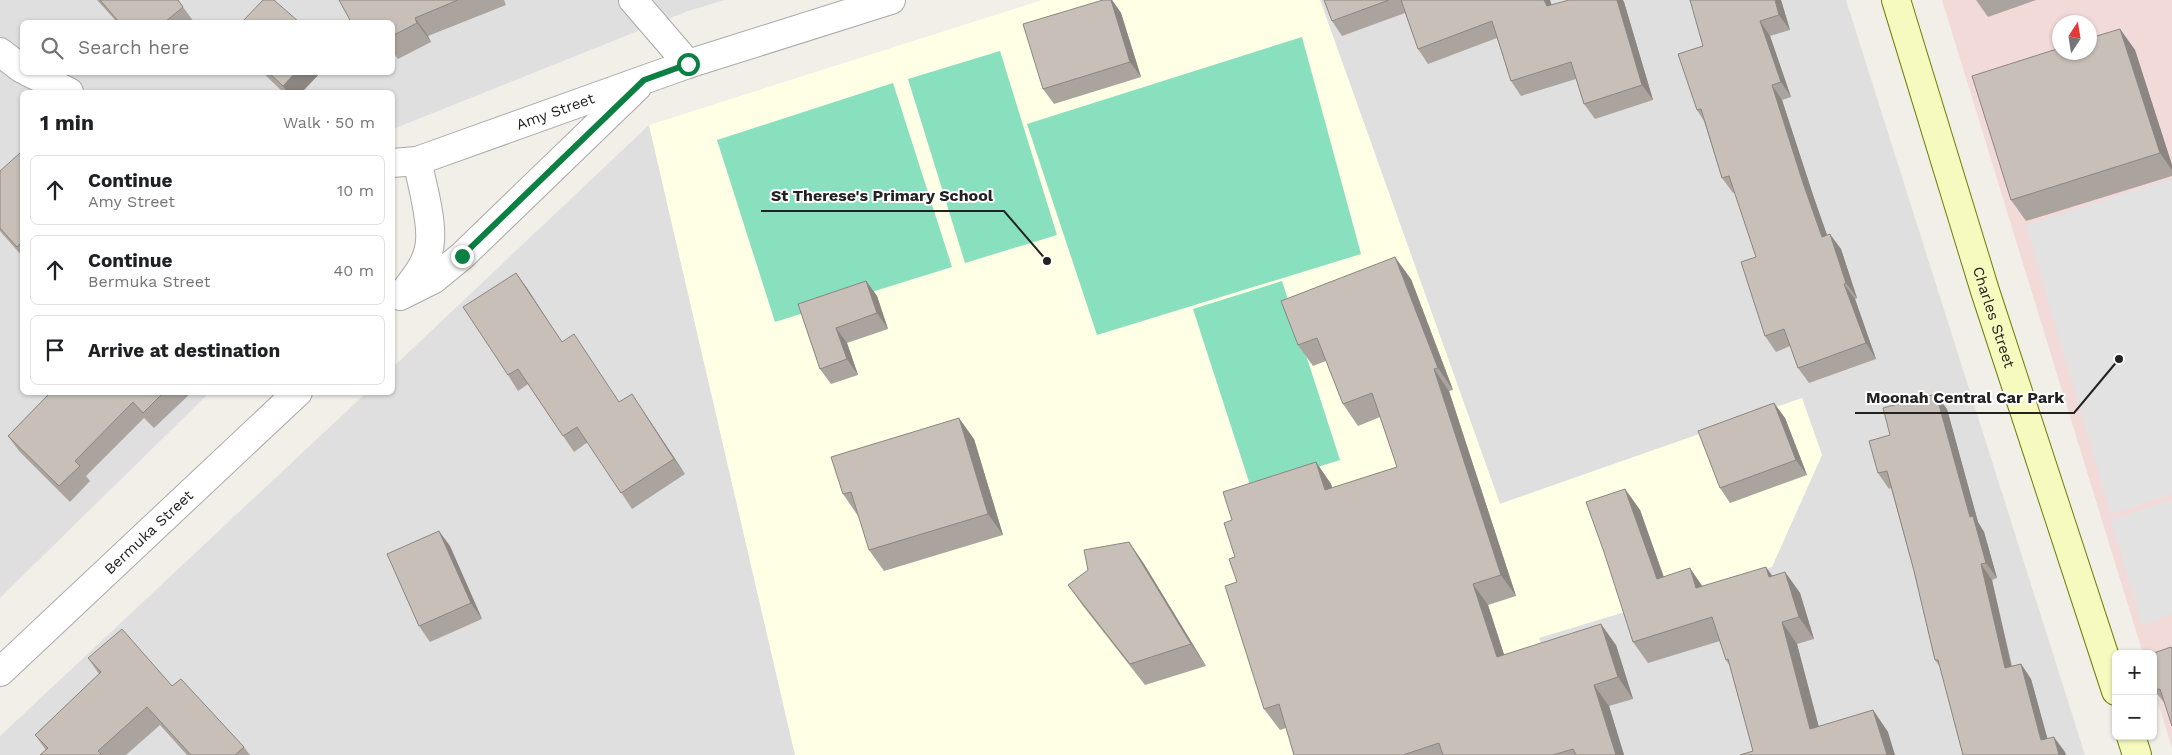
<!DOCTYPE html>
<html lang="en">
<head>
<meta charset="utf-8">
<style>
	:root { --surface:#fff; --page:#f2f2f2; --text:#202124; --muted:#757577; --line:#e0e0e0 }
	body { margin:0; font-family:"Work Sans",sans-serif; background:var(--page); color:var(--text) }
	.controls { position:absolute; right:15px; bottom:15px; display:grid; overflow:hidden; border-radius:8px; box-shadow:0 1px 4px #0004 }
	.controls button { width:45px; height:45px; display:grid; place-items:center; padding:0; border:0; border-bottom:1px solid var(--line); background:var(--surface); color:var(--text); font:25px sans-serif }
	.compass { position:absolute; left:2052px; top:15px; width:45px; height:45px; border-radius:50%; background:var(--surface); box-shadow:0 1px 4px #0004; rotate:12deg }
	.stop { position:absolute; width:15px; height:15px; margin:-11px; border:4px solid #0b8043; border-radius:50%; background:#fff }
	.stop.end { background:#0b8043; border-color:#fff; box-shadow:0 1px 5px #0008 }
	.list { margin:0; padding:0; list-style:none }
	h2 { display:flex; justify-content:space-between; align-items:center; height:65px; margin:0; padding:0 20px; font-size:21px }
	h2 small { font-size:16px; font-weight:400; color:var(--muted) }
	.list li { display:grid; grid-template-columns:32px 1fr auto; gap:15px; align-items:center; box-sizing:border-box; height:70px; margin:0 10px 10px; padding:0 10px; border:1px solid var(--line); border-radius:8px }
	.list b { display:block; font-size:19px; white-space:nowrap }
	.list p { margin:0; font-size:16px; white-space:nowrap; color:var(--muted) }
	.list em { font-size:16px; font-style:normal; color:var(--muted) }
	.icon { flex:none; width:28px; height:28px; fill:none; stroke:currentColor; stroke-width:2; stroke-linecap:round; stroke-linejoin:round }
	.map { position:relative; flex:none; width:2172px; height:755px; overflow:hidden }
	.search { position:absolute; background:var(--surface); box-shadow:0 1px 4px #0004; left:20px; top:20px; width:375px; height:55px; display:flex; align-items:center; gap:12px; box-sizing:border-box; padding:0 18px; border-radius:8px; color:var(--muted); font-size:19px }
	.panel { position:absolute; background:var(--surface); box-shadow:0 1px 4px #0004; left:20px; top:90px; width:375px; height:305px; border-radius:8px }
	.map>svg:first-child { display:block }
	.residential { fill:#e0dfdf; fill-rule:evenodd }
	.commercial { fill:#f2dad9; fill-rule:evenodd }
	.education { fill:#ffffe5 }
	.pitch { fill:#88e0be }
	.parking { fill:#e2e2e2 }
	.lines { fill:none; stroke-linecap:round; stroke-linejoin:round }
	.street-casing { stroke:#a9a9a9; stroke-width:30 }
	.secondary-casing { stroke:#707d05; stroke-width:30 }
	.street { stroke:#fff; stroke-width:28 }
	.secondary { stroke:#f7fabf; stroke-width:28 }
	.wall { fill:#aba49e }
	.shaded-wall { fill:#8b8681 }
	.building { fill:#c7bfb8; stroke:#8b8681 }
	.route { stroke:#0b8043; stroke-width:6 }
	.labels { text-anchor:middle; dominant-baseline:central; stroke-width:4; stroke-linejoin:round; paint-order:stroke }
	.street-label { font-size:15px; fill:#222; stroke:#fff }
	.leader { fill:none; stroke:#222; stroke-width:2 }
	.callout-dot { fill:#222; stroke:#fff; stroke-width:2 }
	.callout-label { font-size:16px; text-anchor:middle; font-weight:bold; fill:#222; stroke:#fff; stroke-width:4; stroke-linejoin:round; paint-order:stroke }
</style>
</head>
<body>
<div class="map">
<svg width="2172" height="755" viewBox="0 0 2172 755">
	<rect width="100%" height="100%" fill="#f2efe9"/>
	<g class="residential">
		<path d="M 0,0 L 725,0 L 688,11 L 393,129 L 392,92 L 22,92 L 22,392 L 209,393 L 0,598 ZM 22,22 L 392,22 L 392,72 L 22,72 Z"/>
		<polygon points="1320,0 1846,0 2085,755 1576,755 1539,638 1772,567 1802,398 1500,504"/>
		<polygon points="649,125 795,755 0,755 0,736 366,393 392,392 393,367"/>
	</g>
	<path class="commercial" d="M 1942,0 L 2172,0 L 2172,748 L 2153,687 L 2153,654 L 2143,654 ZM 2060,22 L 2090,22 L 2090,52 L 2060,52 Z"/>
	<polygon class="education" points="1042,0 1320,0 1500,504 1802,398 1822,455 1772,567 1539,638 1576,755 795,755 649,125"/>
	<g class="pitch">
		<polygon points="1302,37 1361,254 1097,335 1027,124"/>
		<polygon points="1000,51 1057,235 965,263 908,79"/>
		<polygon points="893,83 952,267 775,322 717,140"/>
		<polygon points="1282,281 1340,460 1251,488 1193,309"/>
	</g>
	<g class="parking">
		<polygon points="2172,179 2172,494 2111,514 2026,225"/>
		<polygon points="2172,500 2172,614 2142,625 2111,520"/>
	</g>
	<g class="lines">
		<g class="street-casing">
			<g id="street">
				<polyline points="633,0 688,64"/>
				<polyline points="0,52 22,69"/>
				<polyline points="28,72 69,92"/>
				<path id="s1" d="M 392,163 L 417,161 L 688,64 L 891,0"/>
				<path d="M 404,292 C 416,277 429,261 430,241 C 432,219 422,183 417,161"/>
				<polyline points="400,296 434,279 462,256 637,87"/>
				<path id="s2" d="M 0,672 L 298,392"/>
			</g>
		</g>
		<g class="secondary-casing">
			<g id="secondary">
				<path id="s3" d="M 1896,0 L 1985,291 L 2116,691"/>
				<polyline points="2131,736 2137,755"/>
			</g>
		</g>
		<use href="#street" class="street"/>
		<use href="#secondary" class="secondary"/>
	</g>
	<g class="wall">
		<polygon points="97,0 178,0 183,7 194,22 117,22"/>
		<polygon points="339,0 504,0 506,5 428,36 431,42 398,59 392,51 392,22"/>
		<polygon points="1103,0 1112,0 1121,13 1141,77 1054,104 1043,89"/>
		<polygon points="1324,0 1550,0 1551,5 1624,2 1653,100 1595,119 1584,104 1576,79 1521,96 1511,81 1497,38 1428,64 1418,49 1405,13 1342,36 1332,21"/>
		<polygon points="1781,0 1790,30 1770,36 1791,97 1782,100 1814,198 1827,235 1841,249 1857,298 1855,299 1876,359 1809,383 1798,368 1790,346 1776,352 1765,336 1756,257 1735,192 1733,193 1722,178 1704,121 1697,110 1703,46"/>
		<polygon points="1976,0 2036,0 1988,17"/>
		<polygon points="2120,29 2135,50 2172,165 2172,176 2026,221 2011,200"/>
		<polygon points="262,72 321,72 302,92 283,92"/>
		<polygon points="22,155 22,256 0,231 0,171"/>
		<polygon points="516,273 562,342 619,402 642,409 685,474 632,509 588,442 574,452 528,384 518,391 508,375"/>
		<polygon points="1411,279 1453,390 1449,391 1516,596 1488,605 1504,655 1616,645 1633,699 1609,706 1624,755 1294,755 1286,728 1280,730 1264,709 1237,582 1232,520 1316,462 1331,484 1332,488 1397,467 1380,417 1358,426 1343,404 1326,361 1313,366 1298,345"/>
		<polygon points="866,281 877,296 888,329 847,343 858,375 831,384 820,369 798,304"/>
		<polygon points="51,392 192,392 154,428 144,418 86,476 90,481 70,502 19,451 8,436"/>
		<polygon points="1774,403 1785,418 1807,475 1730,503 1720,488"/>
		<polygon points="1947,409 1978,522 1984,532 1997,578 1992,580 2012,666 2021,664 2031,679 2047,738 2065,752 1940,667 1935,660 1914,571 1891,488 1889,489 1878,473 1890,435"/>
		<polygon points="974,439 1003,535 884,571 869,550 859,515 858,516 843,494"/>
		<polygon points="1625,489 1640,510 1664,577 1703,586 1772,576 1785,572 1800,593 1814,639 1797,644 1819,727 1873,710 1888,732 1753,751 1730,666 1726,660 1720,641 1648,663 1633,642"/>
		<polygon points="1129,542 1144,564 1206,666 1145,685 1083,606 1068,585"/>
		<polygon points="450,546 482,619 430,642 419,626"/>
		<polygon points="2171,647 2172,648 2172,726 2166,705 2154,690"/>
		<polygon points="88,658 172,686 244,747 250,755 187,755 160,725 126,755 40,755 46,750 35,735 99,674"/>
	</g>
	<g class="shaded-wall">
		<polygon points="1111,0 1112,0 1121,13 1141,77 1130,62"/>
		<polygon points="1544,0 1550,0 1557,22 1547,6"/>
		<polygon points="1617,0 1623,0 1624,2 1653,100 1642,85"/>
		<polygon points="1775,0 1781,0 1790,30 1779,15"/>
		<polygon points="415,18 428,36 431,42 417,23"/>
		<polygon points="1760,21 1770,36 1791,97 1781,82"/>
		<polygon points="2120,29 2135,50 2172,165 2172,170 2160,153"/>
		<polygon points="296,72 321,72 302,92 287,92 283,86"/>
		<polygon points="1772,85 1782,100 1814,198 1833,252 1822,237 1803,183"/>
		<polygon points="1830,234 1841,249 1857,298 1846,283"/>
		<polygon points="1395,257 1411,279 1453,390 1438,368"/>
		<polygon points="516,273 527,288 572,358 562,342"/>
		<polygon points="866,281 877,296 888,329 877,313"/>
		<polygon points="1844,284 1855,299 1876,359 1866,343"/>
		<polygon points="836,328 847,343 858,375 847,359"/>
		<polygon points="1434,369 1449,391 1516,596 1501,575"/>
		<polygon points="632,394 642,409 685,474 674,459"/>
		<polygon points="1936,394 1947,409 1978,522 1984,532 1997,578 1986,563 1970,517"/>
		<polygon points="1774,403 1785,418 1807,475 1796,460"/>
		<polygon points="959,418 974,439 1003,535 988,514"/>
		<polygon points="1316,462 1331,484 1340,512 1325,490"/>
		<polygon points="1625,489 1640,510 1672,601 1657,579"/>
		<polygon points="439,531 450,546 482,619 471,603"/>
		<polygon points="1129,542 1144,564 1206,666 1191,644"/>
		<polygon points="1981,564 1992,580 2015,683 2005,668"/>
		<polygon points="1766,567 1781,588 1769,577"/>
		<polygon points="1690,568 1705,590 1696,588"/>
		<polygon points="1785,572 1800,593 1814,639 1799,617"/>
		<polygon points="1473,584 1488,605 1512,679 1497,657"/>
		<polygon points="1782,622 1797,644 1825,751 1810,729"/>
		<polygon points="1601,624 1616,645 1633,699 1618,677"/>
		<polygon points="2021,664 2031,679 2052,755 2041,740"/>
		<polygon points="1594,685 1609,706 1624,755 1616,755"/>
		<polygon points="1873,710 1888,732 1895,755 1887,755"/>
		<polygon points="2054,737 2065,752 2066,755 2059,755"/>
	</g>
	<g class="building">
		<polygon points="100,0 178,0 183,7 165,22 119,22"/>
		<polygon points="263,0 274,0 299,22 242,22"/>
		<polygon points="339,0 458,0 415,18 417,23 392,36 392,22 351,22"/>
		<polygon points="1103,0 1111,0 1130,62 1043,89 1023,24"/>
		<polygon points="1324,0 1389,0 1332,21"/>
		<polygon points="1401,0 1544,0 1547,6 1569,0 1617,0 1642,85 1584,104 1571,62 1511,81 1492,21 1418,49"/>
		<polygon points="1690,0 1775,0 1779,15 1760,21 1781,82 1772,85 1803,183 1822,237 1830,234 1846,283 1844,284 1866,343 1798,368 1784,329 1765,336 1741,262 1756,257 1729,176 1722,178 1701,109 1697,110 1678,54 1703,46"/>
		<polygon points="2120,29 2160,153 2011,200 1972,76 2060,48 2060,52 2090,52 2090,38"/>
		<polygon points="268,72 296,72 283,86"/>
		<polygon points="20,153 22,155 22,242 17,247 0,228 0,171"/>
		<polygon points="1395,257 1438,368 1434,369 1501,575 1473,584 1497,657 1601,624 1618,677 1594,685 1616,755 1576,755 1573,749 1553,755 1443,755 1439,743 1403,755 1294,755 1279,704 1264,709 1225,586 1237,582 1229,559 1235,557 1224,523 1232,520 1223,492 1316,462 1325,490 1397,467 1372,393 1343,404 1317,338 1298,345 1281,301"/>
		<polygon points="516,273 562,342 574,334 619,402 632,394 674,459 621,493 577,427 563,436 518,369 508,375 463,307"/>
		<polygon points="866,281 877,313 836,328 847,359 820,369 798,304"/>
		<polygon points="51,392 164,392 143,413 133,402 75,461 80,466 59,486 8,436"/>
		<polygon points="1936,394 1970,517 1973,516 1986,563 1981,564 2005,668 2021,664 2041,740 2054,737 2059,755 1963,755 1938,660 1935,660 1914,571 1887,471 1878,473 1869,441 1890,435 1883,408"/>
		<polygon points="1774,403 1796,460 1720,488 1698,431"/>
		<polygon points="959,418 988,514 869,550 851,492 843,494 831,457"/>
		<polygon points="1625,489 1657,579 1690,568 1696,588 1766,567 1769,577 1785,572 1799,617 1782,622 1810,729 1873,710 1887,755 1740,755 1753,751 1728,659 1726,660 1712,617 1633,642 1604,552 1586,502"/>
		<polygon points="439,531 471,603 419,626 387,554"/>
		<polygon points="1129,542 1191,644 1130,664 1068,585 1088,570 1084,550"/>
		<polygon points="122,629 172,686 181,679 244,747 235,755 191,755 147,707 98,751 102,755 40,755 48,748 35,735 101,672 88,658"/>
		<polygon points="2171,647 2172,649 2172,726 2160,689 2154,690 2153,687 2153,654 2151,654"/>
	</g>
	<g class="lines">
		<polyline class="route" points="462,256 644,80 688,64"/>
	</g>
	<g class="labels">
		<g class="street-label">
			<text stroke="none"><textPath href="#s1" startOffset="172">Amy Street</textPath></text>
			<text stroke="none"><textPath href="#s3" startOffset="332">Charles Street</textPath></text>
			<text stroke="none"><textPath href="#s2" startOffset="204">Bermuka Street</textPath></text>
		</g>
	</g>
	<path class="leader" d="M1047 261L1004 211H761M2119 359L2074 413H1855"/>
	<g class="callout-dot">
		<circle cx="1047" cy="261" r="5"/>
		<circle cx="2119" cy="359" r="5"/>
	</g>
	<g class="callout-label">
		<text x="882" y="201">St Therese's Primary School</text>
		<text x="1965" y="403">Moonah Central Car Park</text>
	</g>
</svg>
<div class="controls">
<button>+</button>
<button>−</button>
</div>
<svg class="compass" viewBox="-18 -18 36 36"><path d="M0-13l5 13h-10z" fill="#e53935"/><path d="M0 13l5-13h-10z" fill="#757577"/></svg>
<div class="stop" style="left:688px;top:64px"></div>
<div class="stop end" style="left:462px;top:256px"></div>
<div class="search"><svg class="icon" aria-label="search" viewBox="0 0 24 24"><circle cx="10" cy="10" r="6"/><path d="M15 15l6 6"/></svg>Search here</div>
<section class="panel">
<h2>1 min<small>Walk · 50 m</small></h2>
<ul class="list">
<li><svg class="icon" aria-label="ahead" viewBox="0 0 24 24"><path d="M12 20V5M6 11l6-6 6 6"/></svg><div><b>Continue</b><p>Amy Street</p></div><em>10 m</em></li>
<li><svg class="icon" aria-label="ahead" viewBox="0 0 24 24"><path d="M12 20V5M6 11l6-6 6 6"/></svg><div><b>Continue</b><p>Bermuka Street</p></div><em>40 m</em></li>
<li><svg class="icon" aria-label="arrive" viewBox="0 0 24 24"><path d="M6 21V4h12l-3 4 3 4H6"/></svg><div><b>Arrive at destination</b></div></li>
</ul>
</section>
</div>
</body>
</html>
